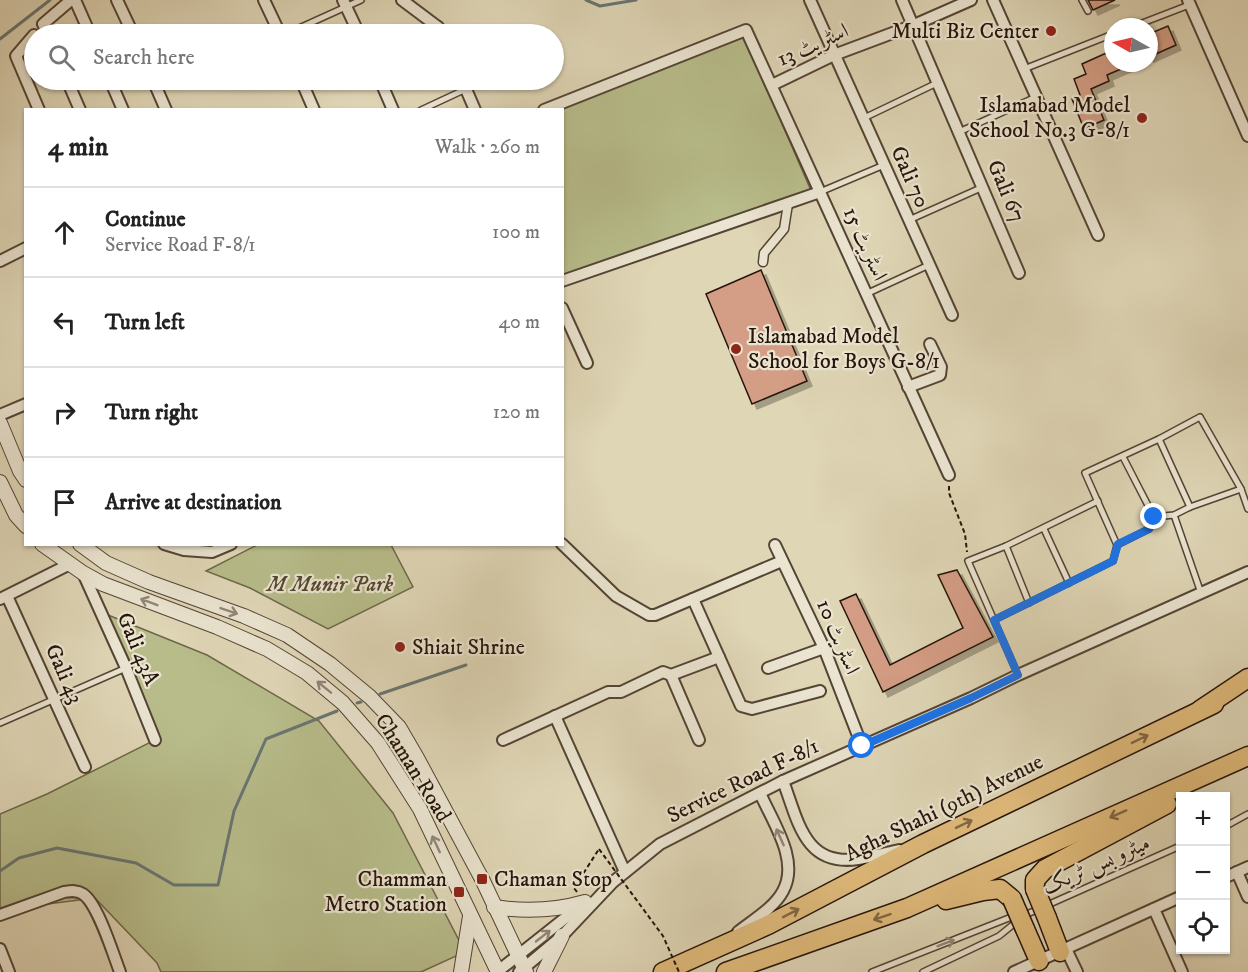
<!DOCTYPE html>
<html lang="en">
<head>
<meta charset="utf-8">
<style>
	:root { --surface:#fff; --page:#f2f2f2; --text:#222; --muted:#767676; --line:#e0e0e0 }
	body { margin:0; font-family:"IM FELL DW Pica",Amiri,serif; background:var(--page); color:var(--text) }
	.controls { position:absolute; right:18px; bottom:18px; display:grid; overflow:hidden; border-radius:0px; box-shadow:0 2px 4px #0004 }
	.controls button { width:54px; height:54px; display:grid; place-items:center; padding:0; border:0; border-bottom:2px solid var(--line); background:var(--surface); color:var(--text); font:30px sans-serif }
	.compass { position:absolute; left:1104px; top:18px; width:54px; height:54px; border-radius:50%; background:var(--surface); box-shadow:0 2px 4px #0004; rotate:278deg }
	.stop { position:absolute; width:18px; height:18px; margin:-14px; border:4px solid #1a73e8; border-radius:50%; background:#fff }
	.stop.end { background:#1a73e8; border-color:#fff; box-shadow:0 2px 6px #0008 }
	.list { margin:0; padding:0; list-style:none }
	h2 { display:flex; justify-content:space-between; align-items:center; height:78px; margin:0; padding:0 24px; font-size:26px }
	h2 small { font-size:20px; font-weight:400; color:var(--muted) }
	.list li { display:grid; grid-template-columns:39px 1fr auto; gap:18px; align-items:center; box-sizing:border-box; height:90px; padding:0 24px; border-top:2px solid var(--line) }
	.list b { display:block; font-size:22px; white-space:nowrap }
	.list p { margin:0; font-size:20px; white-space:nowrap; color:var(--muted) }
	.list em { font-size:20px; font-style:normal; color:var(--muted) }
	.icon { flex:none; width:33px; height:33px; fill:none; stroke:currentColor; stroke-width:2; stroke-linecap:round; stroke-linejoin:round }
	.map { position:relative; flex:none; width:1248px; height:972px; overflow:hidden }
	.search { position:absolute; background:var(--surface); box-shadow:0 2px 4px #0004; left:24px; top:24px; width:540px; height:66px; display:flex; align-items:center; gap:15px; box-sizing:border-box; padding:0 21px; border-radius:33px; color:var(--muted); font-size:22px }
	.panel { position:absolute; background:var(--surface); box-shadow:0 2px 4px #0004; left:24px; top:108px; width:540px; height:438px; border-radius:0px }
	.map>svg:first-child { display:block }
	.green { fill:#b7bc8a; stroke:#6e684a; stroke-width:1.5 }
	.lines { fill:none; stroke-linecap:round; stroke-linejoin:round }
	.stream { stroke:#697672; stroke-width:3 }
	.building { fill:#d49d85; stroke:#26140a; stroke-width:1.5; filter:url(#shadow) }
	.service-casing { stroke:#544435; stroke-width:8 }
	.pedestrian-casing { stroke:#544435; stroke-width:11 }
	.minor-casing { stroke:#544435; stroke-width:14 }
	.tertiary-casing { stroke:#544435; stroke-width:16 }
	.primary-casing { stroke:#26140a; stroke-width:21 }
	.trunk-casing { stroke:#26140a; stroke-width:21 }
	.path { stroke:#26140a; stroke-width:2; stroke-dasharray:4.5 3; stroke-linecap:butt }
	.service { stroke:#eae4d0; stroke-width:5 }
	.pedestrian { stroke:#eae4d0; stroke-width:8 }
	.minor { stroke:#eae4d0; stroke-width:10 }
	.tertiary { stroke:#eae4d0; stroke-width:14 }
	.primary { stroke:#e0bb7b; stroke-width:18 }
	.trunk { stroke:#e0bb7b; stroke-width:18 }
	.primary-bridge-casing { stroke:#26140a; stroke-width:21; stroke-linecap:butt }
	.path-bridge { stroke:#26140a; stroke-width:2; stroke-dasharray:4.5 3; stroke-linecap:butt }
	.primary-bridge { stroke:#e0bb7b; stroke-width:18 }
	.oneway { stroke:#928677 }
	.oneway2 { stroke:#836842 }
	.route { stroke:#1a73e8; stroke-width:8 }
	.poi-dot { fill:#8f2418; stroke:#eae4d0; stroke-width:2 }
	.labels { text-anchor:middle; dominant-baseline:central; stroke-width:4.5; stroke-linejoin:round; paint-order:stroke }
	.poi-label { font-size:22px; fill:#26140a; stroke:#eae4d0; text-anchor:end }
	.street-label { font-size:22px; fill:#26140a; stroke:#eae4d0 }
	.park-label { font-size:22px; font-style:italic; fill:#524630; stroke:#eae4d0 }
</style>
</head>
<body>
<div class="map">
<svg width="1248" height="972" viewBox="0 0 1248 972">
	<defs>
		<filter id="shadow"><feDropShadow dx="5" dy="5" stdDeviation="0" flood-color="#0004"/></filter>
	</defs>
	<rect width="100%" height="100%" fill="#dfd6b6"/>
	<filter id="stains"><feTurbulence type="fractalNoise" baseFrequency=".00333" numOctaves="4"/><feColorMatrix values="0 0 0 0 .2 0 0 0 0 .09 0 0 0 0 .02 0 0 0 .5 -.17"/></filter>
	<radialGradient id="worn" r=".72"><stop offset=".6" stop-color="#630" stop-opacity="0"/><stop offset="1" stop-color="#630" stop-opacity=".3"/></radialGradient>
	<g class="green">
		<polygon points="744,35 812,193 563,277 562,110 559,110"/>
		<polygon points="259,544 391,545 413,587 328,629 250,588 206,571"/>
		<polygon points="108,615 207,655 319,721 393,813 465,952 421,972 161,972 157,963 95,898 0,910 0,814 47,794 155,740"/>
	</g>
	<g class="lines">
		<g class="stream">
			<polyline points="586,0 600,6 636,0"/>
			<polyline points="0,39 50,0"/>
			<polyline points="380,694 466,665"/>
			<polyline points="357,703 361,702"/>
			<polyline points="0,871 19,858 57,848 136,863 174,885 218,885 234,811 266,739 337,711"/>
		</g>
	</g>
	<g class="building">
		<polygon points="1088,0 1115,0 1093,10"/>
		<polygon points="1168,26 1176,45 1149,57 1149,34"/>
		<polygon points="1113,50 1113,63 1135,63 1107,75 1109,81 1091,89 1104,120 1084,129 1072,99 1080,95 1074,79 1086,74 1082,64"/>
		<polygon points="761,270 807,381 752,404 706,294"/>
		<polygon points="957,570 993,637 883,692 840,601 856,594 890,665 963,628 938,575"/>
	</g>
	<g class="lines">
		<g class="service-casing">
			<g id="service">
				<polyline points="1082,0 1088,11"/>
				<polyline points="1132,27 1189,5"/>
				<polyline points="286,34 361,0"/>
				<polyline points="1024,69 1113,34"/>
				<polyline points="421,110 466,89"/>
				<polyline points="864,118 937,83"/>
				<polyline points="959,132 1036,97"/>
				<polyline points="820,192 884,165"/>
				<polyline points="909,220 983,187"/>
				<polyline points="866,294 929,265"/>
				<polyline points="1159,439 1190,507"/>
				<polyline points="1174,515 1201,593"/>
				<polyline points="1154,517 1174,515 1190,507 1241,489"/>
				<polyline points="1044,529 1069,583"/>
				<polyline points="1117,545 1149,529 1154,517 1123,457"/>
				<polyline points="1006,546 1029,603"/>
				<polyline points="994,620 1113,561 1117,545 1085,473 1159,439 1200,417 1241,489 1248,509"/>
				<polyline points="1018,675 968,561 1006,546 1098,501"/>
				<polyline points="0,723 126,668"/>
				<polyline points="1226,826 1248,814"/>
				<polyline points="872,972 1014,916"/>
				<polyline points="923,972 999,936 1025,915 1180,846"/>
			</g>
		</g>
		<g class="pedestrian-casing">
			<polyline id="pedestrian" points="763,262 764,253 784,229 788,204"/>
		</g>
		<g class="minor-casing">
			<g id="minor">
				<polyline points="75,0 90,34"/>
				<polyline points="117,0 133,34"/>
				<polyline points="264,0 280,34"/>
				<polyline points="343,0 359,34"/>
				<polyline points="402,0 438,27 442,34"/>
				<polyline points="810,0 952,315"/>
				<polyline points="902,0 1019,273"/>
				<polyline points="993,0 1098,235"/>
				<polyline points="1188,0 1248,136"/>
				<polyline points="48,34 43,24 71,0"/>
				<polyline points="421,34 438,27"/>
				<polyline points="34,35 16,56 39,110"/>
				<polyline points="67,80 80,110"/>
				<polyline points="110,80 123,110"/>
				<polyline points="153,80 166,110"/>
				<polyline points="301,80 314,110"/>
				<polyline points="380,80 393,110"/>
				<polyline points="462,80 475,110"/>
				<polyline points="304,85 318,80"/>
				<polyline points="772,85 834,55 914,25 971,0"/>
				<polyline points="544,110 746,30 949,475"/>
				<polyline points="0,261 26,248"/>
				<polyline points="562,281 820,192"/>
				<polyline points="562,308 587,363"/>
				<polyline points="908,387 940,375 941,367 930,344"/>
				<polyline points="0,415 26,404"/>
				<polyline points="164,544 184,550 212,552 231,544"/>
				<polyline points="562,544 616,596 649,615 655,615 782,561"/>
				<polyline points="775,545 824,648 862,746"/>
				<polyline points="83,573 126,668 155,740"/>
				<polyline points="7,596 85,767"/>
				<polyline points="0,599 70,564"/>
				<polyline points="693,599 741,706 752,709 820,691"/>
				<polyline points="768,668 824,648"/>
				<polyline points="671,675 699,740"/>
				<polyline points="555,716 625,872"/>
				<polyline points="503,740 608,692 621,692 663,672 671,675 719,657"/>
				<path d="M 783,781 C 798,820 804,867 858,859 C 872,857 886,853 899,850"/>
				<polyline points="1237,872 1248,897"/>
				<polyline points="1226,877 1248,867"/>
				<polyline points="1154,909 1182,972"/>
				<path d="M 0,915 L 64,892 C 71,891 77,890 83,894 C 98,904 113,954 120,972"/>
				<path d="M 738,932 C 753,920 774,908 783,891 C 800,860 772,821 760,793"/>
				<polyline points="0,949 9,972"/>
				<polyline points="1066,949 1077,972"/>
				<polyline points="497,972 583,904"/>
				<polyline points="519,972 562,936 613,882 660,844 783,781 971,698 1018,675 1248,572"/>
				<polyline points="1014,972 1180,897"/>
			</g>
		</g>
		<g class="tertiary-casing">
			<g id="tertiary">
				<polyline points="0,423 20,471 26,480"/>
				<polyline points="0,482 16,515 26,526"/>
				<polyline points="42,544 83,573 103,584 217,627 267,649 307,673 343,703 378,743 420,809 498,972"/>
				<polyline points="80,544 106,563 149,582 244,616 287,635 330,664 370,697 399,727 417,758 482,879 526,972"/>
				<path d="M 494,907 C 526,912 554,911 585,902"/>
				<polyline points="461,972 470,916"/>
				<polyline points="544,972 562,936"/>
			</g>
		</g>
		<g class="primary-casing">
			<g id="primary">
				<polyline points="1035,889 1035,880 1045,869 1167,804"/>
				<polyline points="946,900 983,891 1000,889 1012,899"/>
				<polyline points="1047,918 1060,952"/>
				<polyline points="1025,929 1039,961"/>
				<polyline points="663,972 768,925 923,844 1214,704"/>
				<polyline points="726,972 907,908 1248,756"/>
			</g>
		</g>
		<g class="trunk-casing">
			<polyline id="trunk" points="1200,710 1248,678"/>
		</g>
		<g class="path">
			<polyline points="949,486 949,493 965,534 967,552"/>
			<polyline points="577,892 574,888 599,849"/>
		</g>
		<use href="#service" class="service"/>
		<use href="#pedestrian" class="pedestrian"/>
		<use href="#minor" class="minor"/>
		<use href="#tertiary" class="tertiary"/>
		<use href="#primary" class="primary"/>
		<use href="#trunk" class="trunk"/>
		<g class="primary-bridge-casing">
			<g id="primary-bridge">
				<polyline points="1035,889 1047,918"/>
				<polyline points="1012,899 1025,929"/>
			</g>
		</g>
		<polyline class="path-bridge" points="599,849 663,936 679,972"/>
		<use href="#primary-bridge" class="primary-bridge"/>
	</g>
	<defs><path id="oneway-shaft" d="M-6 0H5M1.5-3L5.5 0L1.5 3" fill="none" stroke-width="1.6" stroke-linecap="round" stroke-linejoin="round" transform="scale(1.5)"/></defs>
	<g class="oneway">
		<use href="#oneway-shaft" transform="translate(149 602) rotate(-159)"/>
		<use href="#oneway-shaft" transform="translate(229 611) rotate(19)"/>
		<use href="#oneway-shaft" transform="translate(324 687) rotate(-141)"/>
		<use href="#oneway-shaft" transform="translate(780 837) rotate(-114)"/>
		<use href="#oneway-shaft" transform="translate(436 844) rotate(-115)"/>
		<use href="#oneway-shaft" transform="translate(543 936) rotate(-38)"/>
		<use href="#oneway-shaft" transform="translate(946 943) rotate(-21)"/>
	</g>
	<g class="oneway2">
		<use href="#oneway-shaft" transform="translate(1140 739) rotate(-26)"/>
		<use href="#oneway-shaft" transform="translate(1118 814) rotate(156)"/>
		<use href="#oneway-shaft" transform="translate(964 824) rotate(-26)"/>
		<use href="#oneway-shaft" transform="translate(791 913) rotate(-27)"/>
		<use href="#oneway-shaft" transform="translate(882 917) rotate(161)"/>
	</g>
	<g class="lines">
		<polyline class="route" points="862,746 971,698 1018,675 994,620 1113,561 1118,544 1149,529 1154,517"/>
	</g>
	<g class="poi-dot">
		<circle cx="1051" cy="31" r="6"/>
		<circle cx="1142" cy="118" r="6"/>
		<circle cx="736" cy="349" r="6"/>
		<circle cx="400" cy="647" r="6"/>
		<rect x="476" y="873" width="12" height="12" rx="3"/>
		<rect x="453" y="886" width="12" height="12" rx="3"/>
	</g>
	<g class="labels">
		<g class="poi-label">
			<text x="1039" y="31">Multi Biz Center</text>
			<text x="1130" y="105">Islamabad Model<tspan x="1130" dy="25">School No.3 G-8/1</tspan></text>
			<text x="748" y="336" text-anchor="start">Islamabad Model<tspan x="748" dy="25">School for Boys G-8/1</tspan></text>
			<text x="412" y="647" text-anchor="start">Shiait Shrine</text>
			<text x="447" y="879">Chamman<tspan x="447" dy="25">Metro Station</tspan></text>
			<text x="494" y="879" text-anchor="start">Chaman Stop</text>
		</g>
		<g class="street-label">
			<text transform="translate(813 45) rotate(-24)">اسٹریٹ 13</text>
			<text transform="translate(910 177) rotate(66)">Gali 70</text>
			<text transform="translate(1006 191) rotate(67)">Gali 67</text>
			<text transform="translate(865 244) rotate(66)">اسٹریٹ 15</text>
			<text transform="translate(838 637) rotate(67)">اسٹریٹ 10</text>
			<text transform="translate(138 649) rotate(67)">Gali 43A</text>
			<text transform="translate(64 674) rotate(66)">Gali 43</text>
			<text transform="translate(413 768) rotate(58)">Chaman Road</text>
			<text transform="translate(743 781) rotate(-26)">Service Road F-8/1</text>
			<text transform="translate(944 808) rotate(-26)">Agha Shahi (9th) Avenue</text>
			<text transform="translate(1096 865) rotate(-24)">میٹرو بس ٹریک</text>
		</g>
		<g class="park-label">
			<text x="330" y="584">M Munir Park</text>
		</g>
	</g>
	<rect width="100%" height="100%" filter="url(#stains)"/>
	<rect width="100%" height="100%" fill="url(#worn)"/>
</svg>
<div class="controls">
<button>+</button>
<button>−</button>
<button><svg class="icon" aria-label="locate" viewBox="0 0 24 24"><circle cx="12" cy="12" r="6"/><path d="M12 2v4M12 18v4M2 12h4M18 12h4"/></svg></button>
</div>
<svg class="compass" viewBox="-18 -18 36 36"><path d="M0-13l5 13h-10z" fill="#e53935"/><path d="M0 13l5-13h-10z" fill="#767676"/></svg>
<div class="stop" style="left:862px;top:746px"></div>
<div class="stop end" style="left:1154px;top:517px"></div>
<div class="search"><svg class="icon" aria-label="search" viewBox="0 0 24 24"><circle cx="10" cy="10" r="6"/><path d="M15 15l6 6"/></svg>Search here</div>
<section class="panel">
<h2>4 min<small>Walk · 260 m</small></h2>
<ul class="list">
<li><svg class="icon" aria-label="ahead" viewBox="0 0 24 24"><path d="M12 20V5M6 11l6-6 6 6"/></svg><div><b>Continue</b><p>Service Road F-8/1</p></div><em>100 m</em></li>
<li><svg class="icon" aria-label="left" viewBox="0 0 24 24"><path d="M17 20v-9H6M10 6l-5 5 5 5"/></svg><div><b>Turn left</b></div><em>40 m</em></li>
<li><svg class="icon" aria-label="right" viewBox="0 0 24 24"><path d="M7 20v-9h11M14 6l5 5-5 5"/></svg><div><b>Turn right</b></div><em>120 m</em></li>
<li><svg class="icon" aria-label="arrive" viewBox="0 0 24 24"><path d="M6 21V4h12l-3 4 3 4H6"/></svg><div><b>Arrive at destination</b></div></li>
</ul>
</section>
</div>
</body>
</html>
